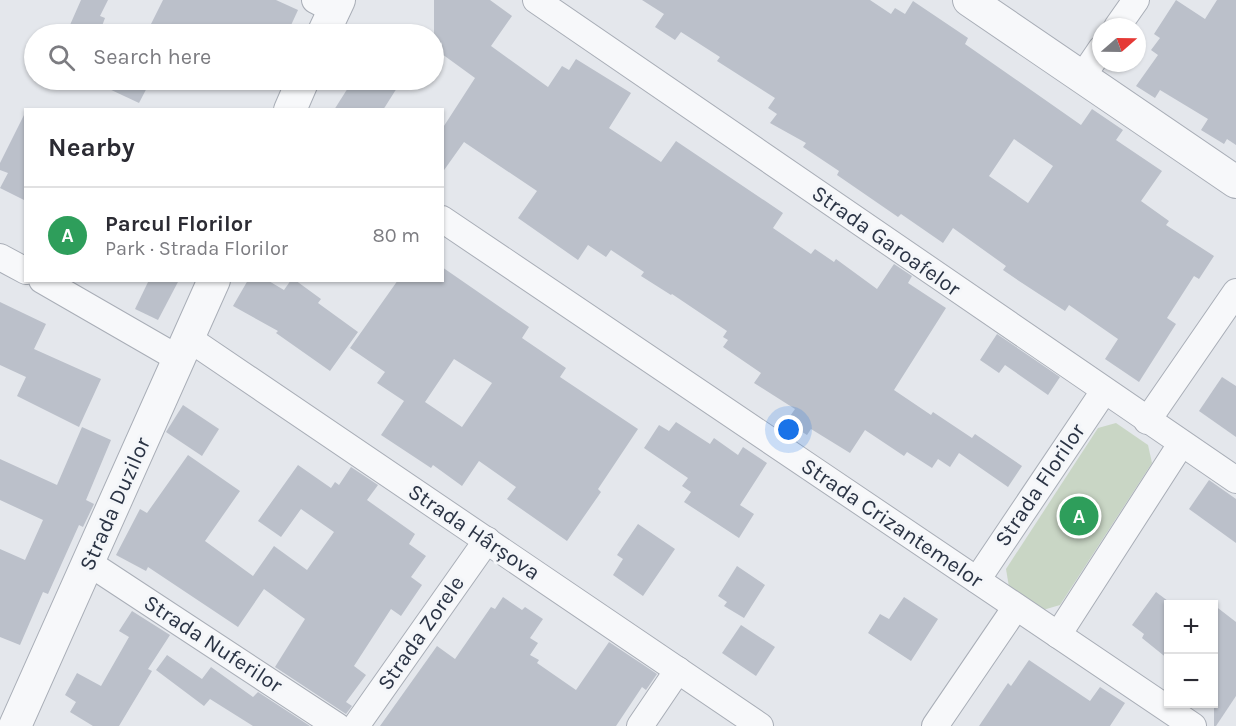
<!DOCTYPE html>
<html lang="en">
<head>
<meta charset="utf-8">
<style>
	:root { --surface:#fff; --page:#f2f2f3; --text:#2b2b33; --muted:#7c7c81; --line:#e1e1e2; --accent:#0f766e }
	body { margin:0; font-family:Karla,sans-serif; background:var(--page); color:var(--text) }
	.controls { position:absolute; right:18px; bottom:18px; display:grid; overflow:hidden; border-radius:0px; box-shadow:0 2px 4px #0004 }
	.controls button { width:54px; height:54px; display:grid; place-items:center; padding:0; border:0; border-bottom:2px solid var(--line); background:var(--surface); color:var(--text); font:30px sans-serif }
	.compass { position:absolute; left:1092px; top:18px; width:54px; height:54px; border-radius:50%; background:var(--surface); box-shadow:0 2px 4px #0004; rotate:70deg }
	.you { position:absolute; left:789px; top:430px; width:21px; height:21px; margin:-15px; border:4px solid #fff; border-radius:50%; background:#1a73e8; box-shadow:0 0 0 9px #1a73e833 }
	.badge { display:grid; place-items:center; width:39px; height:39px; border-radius:50%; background:var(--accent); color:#fff; font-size:20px; font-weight:700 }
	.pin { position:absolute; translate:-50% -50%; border:3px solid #fff; box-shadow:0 2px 6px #0006 }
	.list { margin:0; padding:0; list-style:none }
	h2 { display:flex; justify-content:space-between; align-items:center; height:78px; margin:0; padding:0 24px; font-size:26px }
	h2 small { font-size:20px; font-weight:400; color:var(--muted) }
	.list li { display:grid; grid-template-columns:39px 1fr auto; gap:18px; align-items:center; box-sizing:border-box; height:96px; padding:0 24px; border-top:2px solid var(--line) }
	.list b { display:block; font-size:22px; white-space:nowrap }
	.list p { margin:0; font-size:20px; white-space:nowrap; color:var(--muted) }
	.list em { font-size:20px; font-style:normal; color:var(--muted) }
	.icon { flex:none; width:33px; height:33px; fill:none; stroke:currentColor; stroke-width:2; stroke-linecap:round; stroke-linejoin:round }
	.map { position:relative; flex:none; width:1236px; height:726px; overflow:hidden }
	.search { position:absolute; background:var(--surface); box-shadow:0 2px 4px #0004; left:24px; top:24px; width:420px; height:66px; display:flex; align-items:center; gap:15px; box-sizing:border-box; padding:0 21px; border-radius:33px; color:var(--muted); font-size:22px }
	.panel { position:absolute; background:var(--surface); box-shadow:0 2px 4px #0004; left:24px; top:108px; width:420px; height:174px; border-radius:0px }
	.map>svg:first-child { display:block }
	.green { fill:#c9d6c5 }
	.building { fill:#bbc0ca; fill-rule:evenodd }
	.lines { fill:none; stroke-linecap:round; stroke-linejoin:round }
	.minor-casing { stroke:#a9aeb7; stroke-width:28 }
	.tertiary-casing { stroke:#a9aeb7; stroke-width:34 }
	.minor { stroke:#f7f8fa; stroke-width:26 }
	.tertiary { stroke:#f7f8fa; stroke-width:32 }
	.labels { text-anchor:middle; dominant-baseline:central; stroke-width:6; stroke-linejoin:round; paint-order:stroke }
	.street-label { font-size:22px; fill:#2b3445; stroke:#f4f6f9 }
</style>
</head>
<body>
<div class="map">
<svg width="1236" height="726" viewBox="0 0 1236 726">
	<rect width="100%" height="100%" fill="#e4e7ec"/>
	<polygon class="green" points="1116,423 1148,445 1152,463 1060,605 1043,610 1009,587 1006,569 1098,428"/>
	<g class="building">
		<polygon points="81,0 108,0 100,16 105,18 99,34 66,34"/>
		<polygon points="163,0 276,0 298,10 287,34 146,34"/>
		<polygon points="434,0 490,0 512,16 491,46 548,87 562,66 569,70 576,59 631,93 609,128 661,162 676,141 783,213 773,228 811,254 815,249 834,262 836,259 877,289 894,264 912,276 908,283 946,308 894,390 931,415 933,412 972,438 975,434 1022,466 1008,487 959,453 950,467 938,459 932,468 907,452 904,456 865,430 850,453 811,429 807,435 786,422 795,409 754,383 761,373 723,347 728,340 723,337 727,331 672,294 671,295 641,276 644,272 611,250 606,257 588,245 578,260 518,218 537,191 464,142 442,173 442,129 475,78 442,54 442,42 434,56"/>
		<path d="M 642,0 L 870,0 L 891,14 L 895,8 L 905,14 L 913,1 L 968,38 L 965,44 L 1081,125 L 1092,109 L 1123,130 L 1116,140 L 1162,171 L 1141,201 L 1169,221 L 1166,225 L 1214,256 L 1199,279 L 1194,276 L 1167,318 L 1176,324 L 1139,382 L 1105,359 L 1118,339 L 1069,305 L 1065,311 L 1019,281 L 1003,270 L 1006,266 L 953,228 L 943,243 L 901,214 L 898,217 L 837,175 L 839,171 L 803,147 L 806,143 L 770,123 L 777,114 L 768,108 L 775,98 L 717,61 L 720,57 L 681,32 L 675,40 L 655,27 L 664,14 ZM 1014,139 L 1053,166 L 1028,203 L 989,176 Z"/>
		<polygon points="1176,0 1205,19 1217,0 1236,0 1236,145 1227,139 1224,144 1201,130 1208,119 1160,90 1155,98 1136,86 1158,55 1151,50 1160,38 1154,34"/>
		<polygon points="90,80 151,80 139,103"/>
		<polygon points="353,80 402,80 383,110 334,110"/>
		<polygon points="26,111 26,201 0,188 8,173 0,170 0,163"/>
		<path d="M 442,267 L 529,327 L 522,338 L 566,368 L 560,377 L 638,429 L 598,489 L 601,492 L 567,541 L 507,499 L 516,487 L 479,461 L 462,486 L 433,465 L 431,468 L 381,435 L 404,401 L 377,383 L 385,372 L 350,348 L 398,280 L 442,280 ZM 454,359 L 492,383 L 462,427 L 425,402 Z"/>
		<polygon points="149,280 179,280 158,320 135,309"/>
		<polygon points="248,280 267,280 284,290 291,280 295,280 321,299 318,303 358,332 330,371 276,333 278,331 233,306"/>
		<polygon points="0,302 46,324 34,349 101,379 79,427 17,396 26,377 0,365"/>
		<polygon points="997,334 1060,377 1048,395 1005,365 999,373 980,360"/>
		<polygon points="1222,377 1236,386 1236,437 1199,411"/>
		<polygon points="183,405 219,429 202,456 166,432"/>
		<polygon points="676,422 710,444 714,438 738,455 743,447 767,463 740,505 754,514 739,538 684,502 691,492 682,486 688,478 644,448 659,425 669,431"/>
		<polygon points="82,427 111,440 86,500 94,504 83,527 79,525 48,594 43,592 20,645 0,637 0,549 25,560 43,520 0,500 0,459 57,485"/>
		<polygon points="188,455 240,491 205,541 253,576 274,546 307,570 334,532 301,509 281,537 258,521 298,465 331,488 335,482 339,485 351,467 378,485 367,500 415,534 409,544 426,556 411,577 422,585 401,616 391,609 354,666 366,675 346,702 352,706 346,714 275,667 305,619 264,589 238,627 148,567 146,571 116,555 140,509 147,513"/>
		<polygon points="1209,480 1236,499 1236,543 1189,509"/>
		<polygon points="638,524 675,549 643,596 613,575 623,559 617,555"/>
		<polygon points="737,566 765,585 744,618 724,606 727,602 718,596"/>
		<polygon points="1156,592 1168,601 1168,659 1142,638 1144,634 1132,625"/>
		<polygon points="503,597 522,610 525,607 543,619 530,638 538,643 530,655 539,660 537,663 576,690 609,642 657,674 646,690 642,687 616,726 380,726 437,646 455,659 491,607 495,609"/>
		<polygon points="904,597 938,619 911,661 868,633 880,614 889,619"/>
		<polygon points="1214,605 1236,622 1236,696 1216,726 1214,726"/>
		<polygon points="132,611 170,635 148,669 152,671 119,726 93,726 70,712 76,702 65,695 77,673 101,686 129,637 119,631"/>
		<polygon points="741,625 775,647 756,676 722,653"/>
		<polygon points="167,655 202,679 211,667 253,697 258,692 310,726 253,726 210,699 204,706 156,670"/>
		<polygon points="1029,660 1090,701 1100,687 1125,703 1110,726 979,726 1008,683 1011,686"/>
	</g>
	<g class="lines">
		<g class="minor-casing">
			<g id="minor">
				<polyline points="315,0 334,10"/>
				<polyline points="536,0 1236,480"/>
				<polyline points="1117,27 1136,0"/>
				<polyline points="1082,77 1101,49"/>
				<polyline points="442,219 1193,726"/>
				<polyline points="0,257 26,271"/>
				<polyline points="42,280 179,359"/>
				<polyline points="188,338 760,726"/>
				<polyline points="1147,421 1236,292"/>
				<polyline points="89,563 337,726"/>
				<polyline points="977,580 1104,391"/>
				<polyline points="1058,635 1181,444"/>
				<polyline points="356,726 487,540"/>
				<polyline points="640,726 678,670"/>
				<polyline points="935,726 1016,607"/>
			</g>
		</g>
		<g class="tertiary-casing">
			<g id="tertiary">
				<polyline points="969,0 1236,182"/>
				<polyline points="323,34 339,0"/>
				<polyline points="290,110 303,80"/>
				<polyline points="15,726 214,280"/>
			</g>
		</g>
		<use href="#minor" class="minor"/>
		<use href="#tertiary" class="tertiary"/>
	</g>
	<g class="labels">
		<g class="street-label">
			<text transform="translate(886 241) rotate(35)">Strada Garoafelor</text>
			<text transform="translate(1040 485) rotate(-56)">Strada Florilor</text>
			<text transform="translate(115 504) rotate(-66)">Strada Duzilor</text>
			<text transform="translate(892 523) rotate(34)">Strada Crizantemelor</text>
			<text transform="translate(474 532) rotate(34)">Strada Hârșova</text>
			<text transform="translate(421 633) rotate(-55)">Strada Zorele</text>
			<text transform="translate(213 644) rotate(33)">Strada Nuferilor</text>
		</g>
	</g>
</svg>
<div class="controls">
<button>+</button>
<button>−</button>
</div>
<svg class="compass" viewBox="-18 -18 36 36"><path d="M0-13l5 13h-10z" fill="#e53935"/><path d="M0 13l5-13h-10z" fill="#7c7c81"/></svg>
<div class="you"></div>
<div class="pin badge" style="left:1079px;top:516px;background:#2e9e5b">A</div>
<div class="search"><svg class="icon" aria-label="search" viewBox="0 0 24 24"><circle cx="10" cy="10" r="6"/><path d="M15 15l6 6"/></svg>Search here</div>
<section class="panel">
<h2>Nearby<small></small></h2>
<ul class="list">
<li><span class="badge" style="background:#2e9e5b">A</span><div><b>Parcul Florilor</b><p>Park · Strada Florilor</p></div><em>80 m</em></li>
</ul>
</section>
</div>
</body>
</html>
